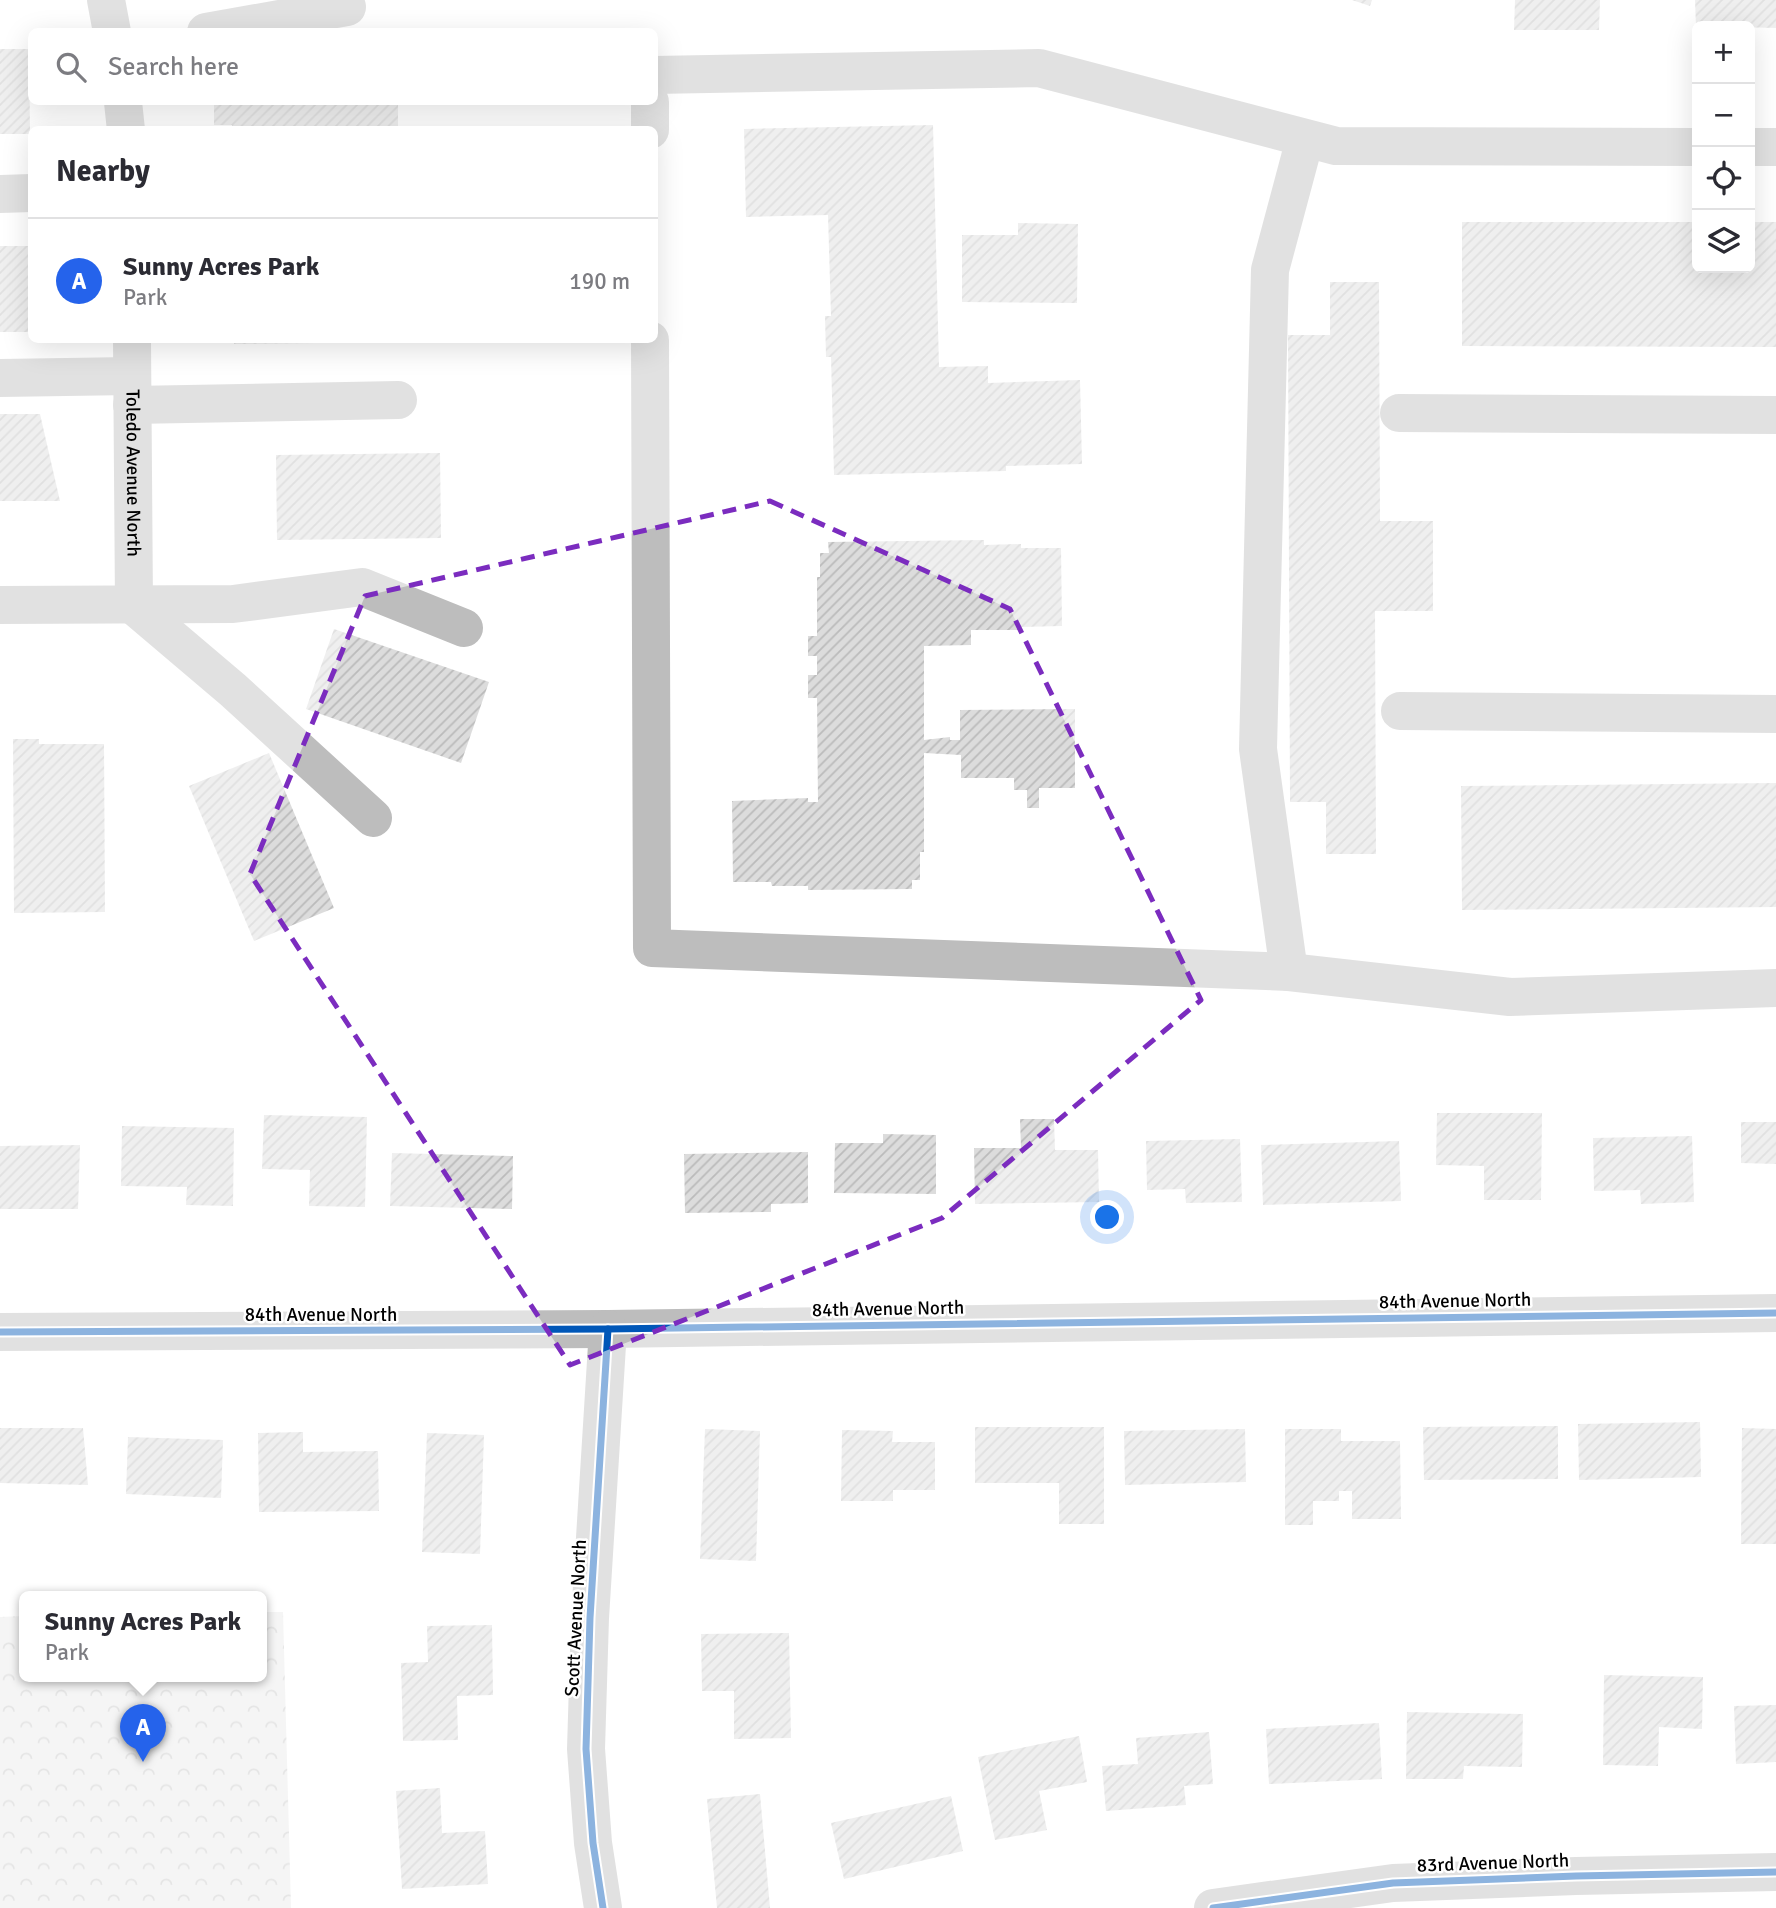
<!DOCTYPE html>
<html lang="en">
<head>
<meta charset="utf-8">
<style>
	:root { --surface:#fff; --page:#f7f7f7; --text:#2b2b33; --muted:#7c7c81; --line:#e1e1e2; --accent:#2563eb }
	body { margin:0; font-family:Signika,sans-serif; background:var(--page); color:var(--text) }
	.controls { position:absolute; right:21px; top:21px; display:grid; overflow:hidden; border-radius:10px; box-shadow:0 7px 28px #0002 }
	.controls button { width:63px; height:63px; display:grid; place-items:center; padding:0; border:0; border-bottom:2px solid var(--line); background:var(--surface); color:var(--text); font:35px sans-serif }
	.you { position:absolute; left:1108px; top:1218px; width:24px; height:24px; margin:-18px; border:5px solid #fff; border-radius:50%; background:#1a73e8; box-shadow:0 0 0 10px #1a73e833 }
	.badge { display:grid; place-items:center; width:46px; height:46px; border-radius:50%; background:var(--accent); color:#fff; font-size:23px; font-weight:700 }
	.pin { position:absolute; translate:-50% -58px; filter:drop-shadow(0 2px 4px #0008) }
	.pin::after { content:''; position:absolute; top:37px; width:24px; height:21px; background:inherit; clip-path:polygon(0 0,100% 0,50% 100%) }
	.popup { position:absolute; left:19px; top:1591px; width:248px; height:91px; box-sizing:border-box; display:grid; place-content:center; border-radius:10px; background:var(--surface); filter:drop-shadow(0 2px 5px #0005); font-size:23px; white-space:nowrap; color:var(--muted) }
	.popup b { font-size:26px; color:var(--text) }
	.popup::after { content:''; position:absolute; left:50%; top:100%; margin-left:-14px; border:14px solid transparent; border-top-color:var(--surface) }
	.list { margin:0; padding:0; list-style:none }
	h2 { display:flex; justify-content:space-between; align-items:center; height:91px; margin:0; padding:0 28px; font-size:30px }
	h2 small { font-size:23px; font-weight:400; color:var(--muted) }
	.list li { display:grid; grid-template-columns:46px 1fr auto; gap:21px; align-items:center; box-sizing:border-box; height:126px; padding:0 28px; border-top:2px solid var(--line) }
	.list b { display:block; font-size:26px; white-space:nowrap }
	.list p { margin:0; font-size:23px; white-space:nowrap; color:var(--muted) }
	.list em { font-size:23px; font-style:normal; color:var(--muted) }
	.icon { flex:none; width:38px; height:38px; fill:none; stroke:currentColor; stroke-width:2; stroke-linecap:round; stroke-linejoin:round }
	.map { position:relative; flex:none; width:1776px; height:1908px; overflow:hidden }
	.search { position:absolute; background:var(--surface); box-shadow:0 7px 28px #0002; left:28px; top:28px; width:630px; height:77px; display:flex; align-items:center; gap:18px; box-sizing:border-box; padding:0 24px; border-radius:10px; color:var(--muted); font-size:26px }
	.panel { position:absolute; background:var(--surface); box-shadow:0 7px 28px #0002; left:28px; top:126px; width:630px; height:217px; border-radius:10px }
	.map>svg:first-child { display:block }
	.park { fill:url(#park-crowns) }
	.building { fill:url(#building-hatch) }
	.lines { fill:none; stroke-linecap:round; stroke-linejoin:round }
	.minor { stroke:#bdbdbd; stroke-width:38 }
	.cycleway-casing { stroke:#fff; stroke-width:11 }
	.cycleway { stroke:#0057b8; stroke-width:7 }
	.marked { fill:none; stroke:#7b2cbf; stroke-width:5; stroke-dasharray:14 9; stroke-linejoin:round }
	.labels { text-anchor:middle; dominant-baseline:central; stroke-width:5; stroke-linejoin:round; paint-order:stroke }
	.street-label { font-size:19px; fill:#000; stroke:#fff }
</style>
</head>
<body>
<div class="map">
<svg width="1776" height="1908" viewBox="0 0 1776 1908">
	<defs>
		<pattern id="park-crowns" width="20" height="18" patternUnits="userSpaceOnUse" patternTransform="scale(1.75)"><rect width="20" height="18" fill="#e9e9e9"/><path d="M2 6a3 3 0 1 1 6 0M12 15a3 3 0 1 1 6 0" fill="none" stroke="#c6c6c6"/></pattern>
		<pattern id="building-hatch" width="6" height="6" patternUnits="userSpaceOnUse" patternTransform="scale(1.75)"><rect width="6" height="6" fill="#dcdcdc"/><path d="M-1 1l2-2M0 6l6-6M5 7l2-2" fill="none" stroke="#bbb"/></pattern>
	</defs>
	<rect width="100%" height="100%" fill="#fff"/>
	<polygon class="park" points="262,1612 283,1612 291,1908 0,1908 0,1617 24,1616 24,1676 262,1676"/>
	<g class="building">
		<polygon points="1352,0 1372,0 1370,6"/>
		<polygon points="1515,0 1600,0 1599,30 1514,30"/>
		<polygon points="1695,0 1776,0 1776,28 1696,26"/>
		<polygon points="0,49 29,49 30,134 0,134"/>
		<polygon points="232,102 398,102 398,130 232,130 232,125 214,125 214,105 232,105"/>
		<polygon points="933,125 939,367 988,366 988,383 1080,380 1082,464 1006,466 1006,471 834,475 831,357 826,357 825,316 831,316 828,215 746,217 744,129"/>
		<polygon points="1462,222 1697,222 1697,268 1750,268 1750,222 1776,222 1776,347 1462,346"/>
		<polygon points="1018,223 1078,224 1077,303 962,302 962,235 1018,235"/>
		<rect x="0" y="246" width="32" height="86"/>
		<polygon points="1330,282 1379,282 1380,521 1433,521 1433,611 1375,611 1376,854 1326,854 1326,802 1290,802 1288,335 1330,335"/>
		<polygon points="234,340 400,340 400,342 234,344"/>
		<polygon points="0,414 40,414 60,501 0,501"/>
		<polygon points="440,453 441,538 277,540 276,455"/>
		<polygon points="984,540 984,545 1021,544 1021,548 1061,548 1062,626 1021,627 1021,630 971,630 971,645 924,646 924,740 950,737 950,740 960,740 960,710 1075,709 1075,788 1039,788 1039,808 1027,808 1027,790 1014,790 1014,778 961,778 961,755 924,753 924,852 920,852 920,880 912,880 912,889 808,890 808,886 772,886 771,882 733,882 732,801 808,798 808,802 818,802 817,698 808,698 808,675 817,675 817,656 808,656 808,636 817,636 817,577 820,577 820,553 829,553 828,542"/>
		<polygon points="334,629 489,682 461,763 306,709"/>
		<polygon points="13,739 39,739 39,744 104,744 105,912 14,913"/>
		<polygon points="269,753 334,908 254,941 189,786"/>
		<polygon points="1776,783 1776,907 1462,910 1461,786"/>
		<polygon points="1437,1113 1542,1113 1541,1200 1484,1200 1484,1166 1436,1165"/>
		<polygon points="264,1115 367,1117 365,1207 309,1206 310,1170 262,1169"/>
		<polygon points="1020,1119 1054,1119 1055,1150 1098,1150 1099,1202 975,1204 974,1148 1021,1148"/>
		<polygon points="1741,1122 1776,1122 1776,1164 1741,1163"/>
		<polygon points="122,1126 234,1128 233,1206 186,1205 187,1187 121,1186"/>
		<polygon points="883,1134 936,1135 936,1194 834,1193 835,1143 883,1143"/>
		<polygon points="1692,1136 1694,1202 1641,1204 1640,1190 1594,1191 1593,1138"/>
		<polygon points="1240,1139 1242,1202 1186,1203 1185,1189 1147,1190 1146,1141"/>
		<polygon points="1399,1141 1401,1201 1263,1205 1261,1145"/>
		<polygon points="80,1145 78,1209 0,1209 0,1146"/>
		<polygon points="808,1152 808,1203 771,1204 771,1212 685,1213 684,1154"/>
		<polygon points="392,1153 513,1156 512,1209 390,1206"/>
		<polygon points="1700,1422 1701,1477 1579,1480 1578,1424"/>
		<polygon points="1558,1426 1558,1479 1424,1480 1423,1427"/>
		<polygon points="975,1427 1104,1427 1104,1524 1059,1524 1059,1483 975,1483"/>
		<polygon points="0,1428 83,1428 88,1485 0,1483"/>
		<polygon points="1742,1428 1776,1429 1776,1544 1741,1544"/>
		<polygon points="705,1429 760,1431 756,1561 700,1559"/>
		<polygon points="1245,1429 1246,1482 1125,1485 1124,1431"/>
		<polygon points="1285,1429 1341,1429 1341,1441 1400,1441 1401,1519 1352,1519 1352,1491 1339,1491 1339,1501 1313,1501 1313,1525 1285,1525"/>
		<polygon points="842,1430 893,1431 892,1442 935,1442 935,1490 893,1490 893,1501 841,1501"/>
		<polygon points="303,1432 303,1452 378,1451 379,1511 259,1512 258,1433"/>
		<polygon points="427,1433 484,1435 480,1554 422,1552"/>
		<polygon points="128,1437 223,1440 221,1498 126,1494"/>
		<polygon points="492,1625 493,1695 457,1696 458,1740 403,1741 401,1663 428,1662 427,1626"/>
		<polygon points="789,1633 791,1738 734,1739 734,1691 702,1691 701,1634"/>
		<polygon points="1604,1675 1703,1677 1702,1729 1659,1727 1658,1766 1603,1765"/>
		<polygon points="1776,1705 1776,1762 1736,1764 1734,1706"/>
		<polygon points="1407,1712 1523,1714 1522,1767 1464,1766 1463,1779 1406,1779"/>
		<polygon points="1379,1723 1382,1779 1269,1784 1266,1729"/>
		<polygon points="1209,1732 1213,1784 1184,1786 1186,1805 1106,1811 1102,1766 1138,1764 1136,1738"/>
		<polygon points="1079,1736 1087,1782 1039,1791 1047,1830 995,1840 978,1757"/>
		<polygon points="440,1788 442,1833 485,1831 488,1884 402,1889 396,1791"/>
		<polygon points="760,1794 770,1908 717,1908 707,1799"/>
		<polygon points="951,1796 963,1851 844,1879 831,1823"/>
	</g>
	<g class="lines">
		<g class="minor">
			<polyline points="106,0 112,32"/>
			<polyline points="206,32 347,7"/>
			<polyline points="654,75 1039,68 1336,146 1697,147"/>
			<polyline points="123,102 126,130"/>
			<polyline points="650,102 650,130"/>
			<polyline points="1750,147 1776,147"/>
			<polyline points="0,194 32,193"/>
			<path id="s1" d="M 132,340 L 134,606"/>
			<polyline points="650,340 652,948 1289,972 1510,997 1776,988"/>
			<polyline points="0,378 132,376"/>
			<polyline points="132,405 398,400"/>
			<polyline points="1399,413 1776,415"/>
			<polyline points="0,605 233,604 362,587 464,628"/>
			<polyline points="134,606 233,690 373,818"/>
			<polyline points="1400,711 1776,714"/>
			<polyline points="1289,972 1258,749 1270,270 1305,139"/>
			<polyline points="0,1332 608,1329 1776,1313"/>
			<polyline points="603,1908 593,1843 586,1749 590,1618 608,1329"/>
			<polyline points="1213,1908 1393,1883 1576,1876 1776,1872"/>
		</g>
		<g class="cycleway-casing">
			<g id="cycleway">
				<polyline points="0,1332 608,1329 1776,1313"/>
				<polyline points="603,1908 593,1843 586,1749 590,1618 608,1329"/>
				<polyline points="1213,1908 1393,1883 1576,1876 1776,1872"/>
			</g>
		</g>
		<use href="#cycleway" class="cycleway"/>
	</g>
	<path d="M0 0H1776V1908H0ZM 770,501 L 1010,609 L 1201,1000 L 942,1218 L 570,1365 L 250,874 L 365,596 Z" fill="#fff" fill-opacity=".55" fill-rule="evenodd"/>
	<path class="marked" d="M 770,501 L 1010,609 L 1201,1000 L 942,1218 L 570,1365 L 250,874 L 365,596 Z"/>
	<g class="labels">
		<g class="street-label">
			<text stroke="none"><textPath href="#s1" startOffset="133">Toledo Avenue North</textPath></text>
			<text transform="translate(1455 1301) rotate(-1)">84th Avenue North</text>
			<text transform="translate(888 1309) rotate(-1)">84th Avenue North</text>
			<text x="321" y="1315">84th Avenue North</text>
			<text transform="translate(576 1618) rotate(-87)">Scott Avenue North</text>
			<text transform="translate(1493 1863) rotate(-2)">83rd Avenue North</text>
		</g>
	</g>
</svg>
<div class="controls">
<button>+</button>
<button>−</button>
<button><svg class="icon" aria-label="locate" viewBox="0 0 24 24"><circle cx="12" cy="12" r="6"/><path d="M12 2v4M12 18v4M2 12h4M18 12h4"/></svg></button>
<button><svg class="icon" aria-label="layers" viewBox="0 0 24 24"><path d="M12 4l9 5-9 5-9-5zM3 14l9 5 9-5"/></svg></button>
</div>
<div class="you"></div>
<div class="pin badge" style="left:143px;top:1762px">A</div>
<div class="popup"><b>Sunny Acres Park</b>Park</div>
<div class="search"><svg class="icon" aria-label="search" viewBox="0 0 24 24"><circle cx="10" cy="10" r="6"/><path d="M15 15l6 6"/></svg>Search here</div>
<section class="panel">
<h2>Nearby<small></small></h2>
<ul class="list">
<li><span class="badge">A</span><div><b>Sunny Acres Park</b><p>Park</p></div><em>190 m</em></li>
</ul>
</section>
</div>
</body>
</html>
